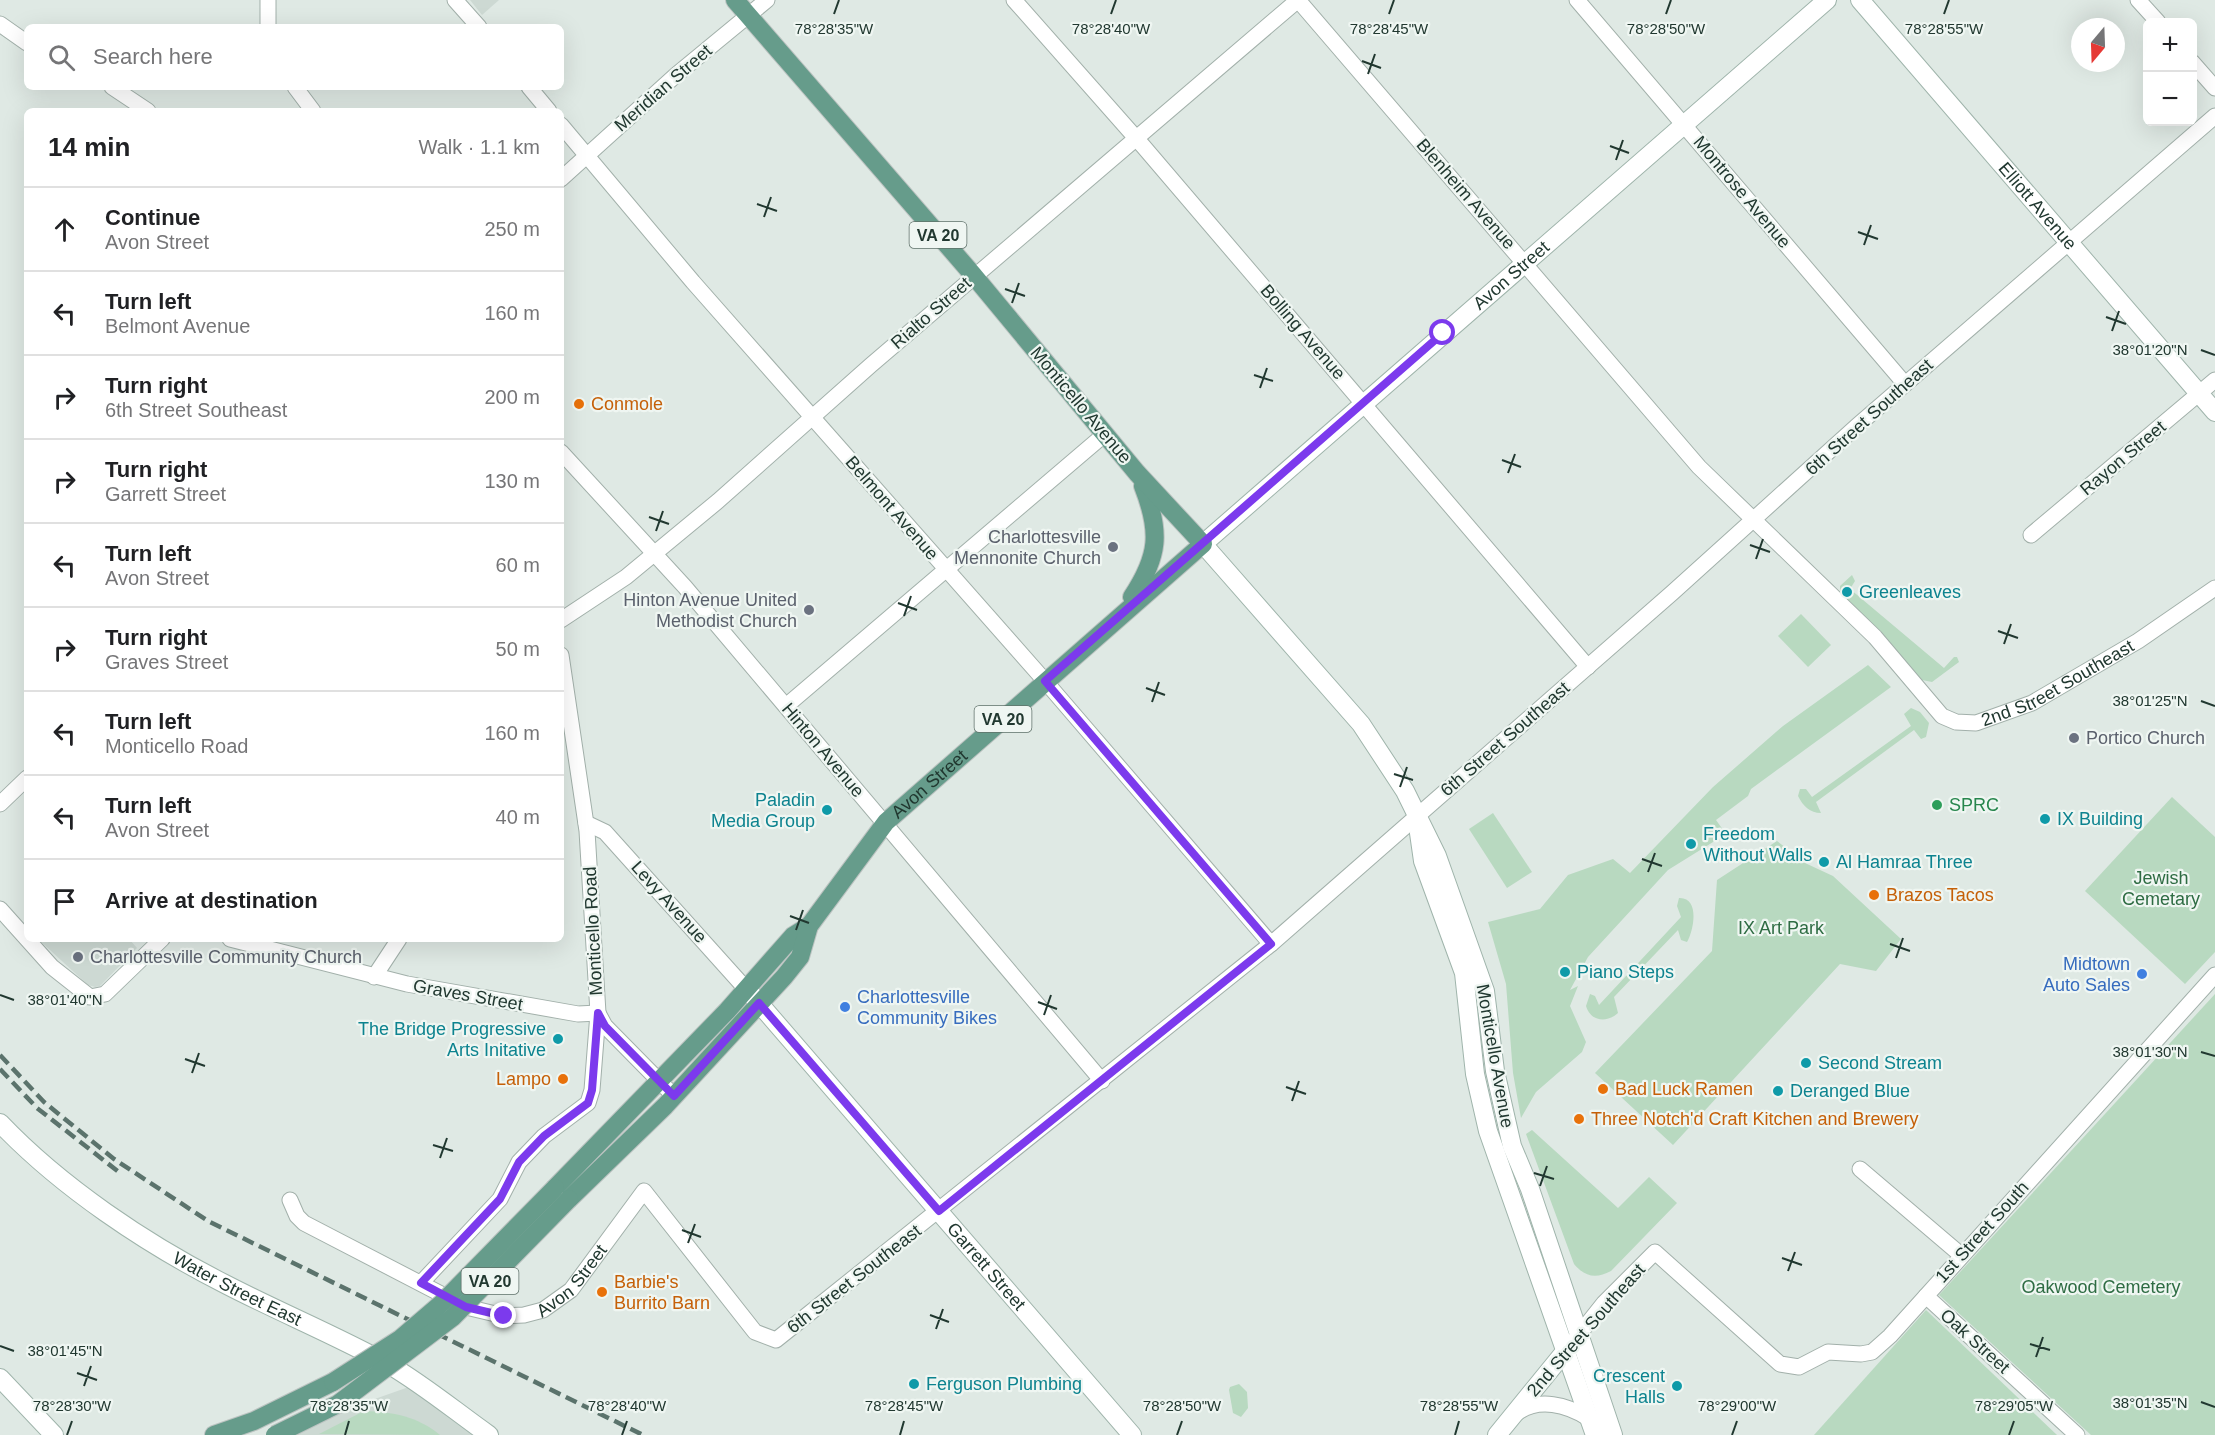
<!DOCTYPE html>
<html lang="en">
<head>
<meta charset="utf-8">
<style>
	:root { --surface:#fff; --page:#f2f2f2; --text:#202124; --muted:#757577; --line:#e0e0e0 }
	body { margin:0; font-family:Helvetica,sans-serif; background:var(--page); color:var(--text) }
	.controls { position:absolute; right:18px; top:18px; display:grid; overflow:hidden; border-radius:9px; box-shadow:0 6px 24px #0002 }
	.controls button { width:54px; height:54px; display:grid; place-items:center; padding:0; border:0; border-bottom:2px solid var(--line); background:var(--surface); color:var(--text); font:30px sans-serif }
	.compass { position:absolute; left:2071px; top:18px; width:54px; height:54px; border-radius:50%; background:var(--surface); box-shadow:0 6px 24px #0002; rotate:199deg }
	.stop { position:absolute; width:18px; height:18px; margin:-14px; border:4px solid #7c3aed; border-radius:50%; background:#fff }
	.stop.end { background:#7c3aed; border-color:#fff; box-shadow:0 2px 6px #0008 }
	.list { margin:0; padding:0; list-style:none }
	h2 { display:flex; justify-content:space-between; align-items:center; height:78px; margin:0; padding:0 24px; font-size:26px }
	h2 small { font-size:20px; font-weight:400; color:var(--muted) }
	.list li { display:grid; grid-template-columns:39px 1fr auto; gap:18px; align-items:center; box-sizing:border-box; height:84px; padding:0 24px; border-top:2px solid var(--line) }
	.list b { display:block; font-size:22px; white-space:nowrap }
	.list p { margin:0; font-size:20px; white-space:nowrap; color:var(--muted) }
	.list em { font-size:20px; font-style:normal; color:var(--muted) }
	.icon { flex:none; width:33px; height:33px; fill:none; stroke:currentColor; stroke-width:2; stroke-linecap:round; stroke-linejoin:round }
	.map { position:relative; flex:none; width:2215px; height:1435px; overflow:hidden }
	.search { position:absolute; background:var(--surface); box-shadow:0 6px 24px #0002; left:24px; top:24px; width:540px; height:66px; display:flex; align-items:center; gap:15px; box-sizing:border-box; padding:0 21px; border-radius:9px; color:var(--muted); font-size:22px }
	.panel { position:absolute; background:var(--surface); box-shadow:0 6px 24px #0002; left:24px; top:108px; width:540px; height:834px; border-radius:9px }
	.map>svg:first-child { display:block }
	.built { fill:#cdd9d3 }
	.green { fill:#b8d9c0 }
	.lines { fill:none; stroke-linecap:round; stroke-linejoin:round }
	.street-casing { stroke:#a2b0aa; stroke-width:17 }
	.secondary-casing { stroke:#9fb4ab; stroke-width:20 }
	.primary-casing { stroke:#bcc3c1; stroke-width:20 }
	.street { stroke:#fff; stroke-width:15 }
	.secondary { stroke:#fff; stroke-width:18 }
	.primary { stroke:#669c8b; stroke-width:18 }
	.rail { stroke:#5b736c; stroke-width:4.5; stroke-dasharray:12 6; stroke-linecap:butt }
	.primary-bridge-casing { stroke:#bcc3c1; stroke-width:20; stroke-linecap:butt }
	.primary-bridge { stroke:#669c8b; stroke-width:18 }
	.route { stroke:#7c3aed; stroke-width:8 }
	.ticks { fill:none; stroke:#213830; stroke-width:2 }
	.food-dot { fill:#e8710a; stroke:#eff6f2; stroke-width:2 }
	.worship-dot { fill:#6b7280; stroke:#eff6f2; stroke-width:2 }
	.culture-dot { fill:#0f9aa8; stroke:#eff6f2; stroke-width:2 }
	.leisure-dot { fill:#2e9e5b; stroke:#eff6f2; stroke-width:2 }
	.shop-dot { fill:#3f7fe0; stroke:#eff6f2; stroke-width:2 }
	.labels { text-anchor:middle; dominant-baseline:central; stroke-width:4.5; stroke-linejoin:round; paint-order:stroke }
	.shield { fill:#eff6f2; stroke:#5f716a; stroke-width:1.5 }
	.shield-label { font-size:16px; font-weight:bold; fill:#213830 }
	.street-label { font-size:18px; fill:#213830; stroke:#eff6f2 }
	.food-label { font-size:18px; fill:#c56008; stroke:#eff6f2; text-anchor:start }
	.worship-label { font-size:18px; fill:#5b616d; stroke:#eff6f2; text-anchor:end }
	.culture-label { font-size:18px; fill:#0d838f; stroke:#eff6f2; text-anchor:start }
	.leisure-label { font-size:18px; fill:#27864d; stroke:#eff6f2; text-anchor:start }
	.park-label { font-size:18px; fill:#2e6c43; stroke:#eff6f2 }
	.shop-label { font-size:18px; fill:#366cbe; stroke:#eff6f2; text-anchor:end }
	.ticks-label { font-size:15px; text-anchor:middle; fill:#213830; stroke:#eff6f2; stroke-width:4.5; stroke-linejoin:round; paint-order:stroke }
</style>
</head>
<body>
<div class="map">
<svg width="2215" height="1435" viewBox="0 0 2215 1435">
	<rect width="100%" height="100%" fill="#dfe9e4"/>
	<g class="built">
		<polygon points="470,0 499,0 482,15"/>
		<polygon points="38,939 129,939 137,948 100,986 95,987 88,985"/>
		<polygon points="420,1383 489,1435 292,1435 353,1403 372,1400"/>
	</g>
	<g class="green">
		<polygon points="1852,575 1855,581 1850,589 1944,668 1954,657 1957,657 1959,662 1932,682 1922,680 1840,597 1840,586"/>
		<polygon points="1801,614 1831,645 1808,667 1778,636"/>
		<polygon points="1868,665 1891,687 1751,789 1748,796 1716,820 1726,834 1668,870 1588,957 1570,990 1578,986 1570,1006 1586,1042 1582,1052 1536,1092 1521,1118 1513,1073 1506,984 1488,922 1540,909 1568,875 1613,859 1630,873 1713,787 1783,726"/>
		<path d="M 1911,708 L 1920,712 L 1929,723 L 1926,737 L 1921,739 L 1914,730 L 1816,802 L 1821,813 C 1810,813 1803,806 1798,796 L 1800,789 L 1806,789 L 1812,797 L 1911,726 L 1904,714 Z"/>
		<polygon points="2172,797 2215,837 2215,952 2185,984 2085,891"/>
		<polygon points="1493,813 1532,872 1507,888 1469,829"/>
		<polygon points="1777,841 1805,863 1833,876 1901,939 1876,971 1840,964 1673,1145 1595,1073 1712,951 1717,880"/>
		<path d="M 1679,898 C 1700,897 1694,930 1687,942 L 1681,940 L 1678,930 L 1614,997 L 1618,1013 C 1607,1023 1591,1022 1586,1006 L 1590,994 L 1595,996 L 1599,1005 L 1681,917 L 1677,906 Z"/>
		<polygon points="2215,994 2215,1435 2091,1435 1939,1295"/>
		<path d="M 1532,1130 L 1618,1208 L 1649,1177 L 1677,1203 L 1611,1271 C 1596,1279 1585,1277 1574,1264 L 1526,1134 Z"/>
		<polygon points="1926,1310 2057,1435 1814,1435"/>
		<polygon points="1239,1384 1247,1392 1248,1408 1241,1417 1233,1413 1229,1390 1230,1387"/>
		<path d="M 364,1411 C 393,1412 417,1416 440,1435 L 319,1434 Z"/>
	</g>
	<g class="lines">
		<g class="street-casing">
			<g id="street">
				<polyline points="455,0 479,27"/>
				<polyline points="1014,0 1143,146 1588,667"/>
				<path id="s1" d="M 1298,0 L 1699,467 L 1875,637 L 1942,716 L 1956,722 L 1976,723 L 2032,703 L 2138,641 L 2215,588"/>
				<polyline points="1577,0 1905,384"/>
				<polyline points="2138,0 2158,22"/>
				<polyline points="0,24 27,43"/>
				<polyline points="268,27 268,0"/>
				<polyline points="2192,62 2215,88"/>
				<polyline points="112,87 148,111"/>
				<polyline points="295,87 313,111"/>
				<polyline points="529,87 549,111"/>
				<polyline points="561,125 693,282 1045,681 1271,944"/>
				<polyline points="561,179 676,75 767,0"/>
				<polyline points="561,452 685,587 1102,1081"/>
				<polyline points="2031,535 2215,380"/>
				<polyline points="561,620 626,577 718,501 871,365 1298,0"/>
				<polyline points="786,706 1105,434"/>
				<polyline points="0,804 27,778"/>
				<polyline points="586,823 605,832 746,989"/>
				<polyline points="0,909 52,967 90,997 105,994 162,939"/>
				<polyline points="230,939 407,984 578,1014 598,1013"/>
				<polyline points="374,977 399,939"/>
				<polyline points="598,1013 605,1026 674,1096"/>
				<polyline points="1860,1169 1961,1255"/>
				<path id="s2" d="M 290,1200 L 297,1216 L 304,1223 L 466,1307 L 504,1316 L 524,1315 L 543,1310 L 571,1290 L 644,1191 L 755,1332 L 776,1340 L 1271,944 L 1672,593 L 1858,425 L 2215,116"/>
				<polyline points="421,1283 500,1199 519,1162 544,1136 588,1103 592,1090 598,1013 587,831 561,655"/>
				<polyline points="1926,1296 2077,1435"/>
				<polyline points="1573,1342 1604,1303 1655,1252 1780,1364 1799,1367 1828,1352 1861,1354 1872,1352 1890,1336 2215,975"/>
				<path d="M 1517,1413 C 1539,1397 1567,1405 1588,1418"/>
			</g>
		</g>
		<g class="secondary-casing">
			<g id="secondary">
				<path id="s3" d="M 1860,0 L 2215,412"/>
				<polyline points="1419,833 1423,861 1464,973 1475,1074 1488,1131 1595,1435"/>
				<path id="s4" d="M 751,994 L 1132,1435"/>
				<path id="s5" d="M 0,1123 C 61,1187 146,1244 225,1284 C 279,1312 335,1335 388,1364 C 424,1385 455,1411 489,1435"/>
				<polyline points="0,1378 54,1435"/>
				<polyline points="1497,1435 1567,1349"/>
				<path id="s6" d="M 1613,1435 L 1530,1189 L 1512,1146 L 1495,1071 L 1485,991 L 1437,856 L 1405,791 L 1361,724 L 1203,544 L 1827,0"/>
			</g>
		</g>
		<g class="primary-casing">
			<g id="primary">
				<path d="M 1132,597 C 1159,556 1161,532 1143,486"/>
				<polyline points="555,1188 727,1011 793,936 809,926"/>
				<path id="s7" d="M 569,1199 L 665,1106 L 784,977 L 800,957 L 809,926 L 886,822 L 1203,544 L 1137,473 L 974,276 L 735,0"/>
				<polyline points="214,1435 254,1421 333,1382"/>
			</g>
		</g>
		<use href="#street" class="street"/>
		<use href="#secondary" class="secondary"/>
		<use href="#primary" class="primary"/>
		<g class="rail">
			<polyline points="0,1055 44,1102 114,1159 208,1221 643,1435"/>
			<polyline points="0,1069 37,1108 120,1173"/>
		</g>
		<g class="primary-bridge-casing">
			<g id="primary-bridge">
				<polyline points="333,1382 400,1339 442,1303 555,1188"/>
				<polyline points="275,1435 338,1404 453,1317 569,1199"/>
			</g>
		</g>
		<use href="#primary-bridge" class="primary-bridge"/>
	</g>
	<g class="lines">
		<polyline class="route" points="504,1316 466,1307 421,1283 500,1199 519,1162 544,1136 588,1103 592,1090 598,1013 605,1026 674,1096 759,1003 939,1211 1271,944 1045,681 1443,333"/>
	</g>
	<path class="ticks" d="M 834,14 L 839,0M 1111,14 L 1116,0M 1389,14 L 1394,0M 1666,14 L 1671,0M 1944,14 L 1949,0M 1362,61 L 1381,68M 1368,74 L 1375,54M 1610,146 L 1629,153M 1616,160 L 1623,140M 757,204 L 777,211M 764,217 L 771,197M 1858,232 L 1878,239M 1864,245 L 1871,225M 1005,289 L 1025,296M 1012,303 L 1019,283M 2106,317 L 2126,324M 2112,331 L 2119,311M 2201,350 L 2215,355M 1254,375 L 1273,381M 1260,388 L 1267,368M 1502,460 L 1521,467M 1508,473 L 1515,454M 649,517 L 669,524M 656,531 L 663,511M 1750,545 L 1770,552M 1756,559 L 1763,539M 898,603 L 917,610M 904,616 L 911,596M 1998,631 L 2018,638M 2004,644 L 2011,624M 1146,688 L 1165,695M 2201,701 L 2215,706M 1152,702 L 1159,682M 1394,774 L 1413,780M 1400,787 L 1407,767M 1642,859 L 1662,866M 1648,872 L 1655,853M 790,916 L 809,923M 796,930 L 803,910M 1890,944 L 1910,951M 1896,958 L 1903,938M 0,995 L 14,1000M 1038,1002 L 1057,1009M 1044,1015 L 1051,995M 2201,1052 L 2215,1056M 185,1059 L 205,1066M 192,1073 L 199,1053M 1286,1087 L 1306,1094M 1292,1101 L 1299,1081M 433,1145 L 453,1151M 440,1158 L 447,1138M 1534,1173 L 1554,1179M 1540,1186 L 1547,1166M 682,1230 L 701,1237M 688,1243 L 695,1224M 1782,1258 L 1802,1265M 1788,1271 L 1795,1252M 930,1315 L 949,1322M 936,1329 L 943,1309M 2030,1344 L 2050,1350M 0,1346 L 14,1351M 2036,1357 L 2043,1337M 77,1373 L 97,1380M 84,1386 L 91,1366M 2201,1402 L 2215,1407M 67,1435 L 72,1421M 345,1435 L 349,1421M 622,1435 L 627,1421M 900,1435 L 904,1421M 1177,1435 L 1182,1421M 1455,1435 L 1459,1421M 1732,1435 L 1737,1421M 2009,1435 L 2014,1421"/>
	<g class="food-dot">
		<circle cx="579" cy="404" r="6"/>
		<circle cx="1874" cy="895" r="6"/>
		<circle cx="563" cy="1079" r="6"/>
		<circle cx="1603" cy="1089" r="6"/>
		<circle cx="1579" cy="1119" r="6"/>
		<circle cx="602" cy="1292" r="6"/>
	</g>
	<g class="worship-dot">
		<circle cx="1113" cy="547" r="6"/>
		<circle cx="809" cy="610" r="6"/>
		<circle cx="2074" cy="738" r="6"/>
		<circle cx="78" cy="957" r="6"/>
	</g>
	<g class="culture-dot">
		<circle cx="1847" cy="592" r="6"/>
		<circle cx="827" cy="810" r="6"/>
		<circle cx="2045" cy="819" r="6"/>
		<circle cx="1691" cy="844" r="6"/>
		<circle cx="1824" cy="862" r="6"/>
		<circle cx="1565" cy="972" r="6"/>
		<circle cx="558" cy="1039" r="6"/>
		<circle cx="1806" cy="1063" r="6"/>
		<circle cx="1778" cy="1091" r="6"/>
		<circle cx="914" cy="1384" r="6"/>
		<circle cx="1677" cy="1386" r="6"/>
	</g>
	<circle class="leisure-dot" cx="1937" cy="805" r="6"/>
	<g class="shop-dot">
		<circle cx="2142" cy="974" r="6"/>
		<circle cx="845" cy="1007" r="6"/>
	</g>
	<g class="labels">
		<g class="shield">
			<rect x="909.5" y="222" width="57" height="26" rx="4.5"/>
			<rect x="974.5" y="706" width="57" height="26" rx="4.5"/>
			<rect x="461.5" y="1268" width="57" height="26" rx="4.5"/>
		</g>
		<g class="shield-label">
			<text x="938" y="235">VA 20</text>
			<text x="1003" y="719">VA 20</text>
			<text x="490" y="1281">VA 20</text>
		</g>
		<g class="street-label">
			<text transform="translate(663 88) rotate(-41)">Meridian Street</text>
			<text transform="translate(1742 192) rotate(50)">Montrose Avenue</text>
			<text transform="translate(1466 194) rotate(49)">Blenheim Avenue</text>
			<text stroke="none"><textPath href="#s3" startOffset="272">Elliott Avenue</textPath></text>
			<text stroke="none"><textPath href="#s6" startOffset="1408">Avon Street</textPath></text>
			<text transform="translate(931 313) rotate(-41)">Rialto Street</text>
			<text transform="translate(1303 332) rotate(49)">Bolling Avenue</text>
			<text transform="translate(1081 405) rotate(50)">Monticello Avenue</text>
			<text transform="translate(1869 417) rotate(-42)">6th Street Southeast</text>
			<text transform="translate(2123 458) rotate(-40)">Rayon Street</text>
			<text transform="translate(892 508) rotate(49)">Belmont Avenue</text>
			<text stroke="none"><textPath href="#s1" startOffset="1090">2nd Street Southeast</textPath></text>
			<text transform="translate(1505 739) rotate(-41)">6th Street Southeast</text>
			<text transform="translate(823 750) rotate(50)">Hinton Avenue</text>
			<text stroke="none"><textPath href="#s7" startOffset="554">Avon Street</textPath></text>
			<text transform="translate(669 902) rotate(48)">Levy Avenue</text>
			<text transform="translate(593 931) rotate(-93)">Monticello Road</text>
			<text transform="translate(468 995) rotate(10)">Graves Street</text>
			<text transform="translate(1495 1056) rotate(80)">Monticello Avenue</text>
			<text transform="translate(1982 1232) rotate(-48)">1st Street South</text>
			<text stroke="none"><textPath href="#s4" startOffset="360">Garrett Street</textPath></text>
			<text stroke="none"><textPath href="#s2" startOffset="330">Avon Street</textPath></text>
			<text transform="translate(854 1279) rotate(-38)">6th Street Southeast</text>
			<text stroke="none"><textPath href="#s5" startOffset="291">Water Street East</textPath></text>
			<text transform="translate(1586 1330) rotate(-49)">2nd Street Southeast</text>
			<text transform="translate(1975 1341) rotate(42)">Oak Street</text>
		</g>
		<g class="food-label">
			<text x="591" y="404">Conmole</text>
			<text x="1886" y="895">Brazos Tacos</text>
			<text x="551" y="1079" text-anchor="end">Lampo</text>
			<text x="1615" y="1089">Bad Luck Ramen</text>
			<text x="1591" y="1119">Three Notch'd Craft Kitchen and Brewery</text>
			<text x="614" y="1282">Barbie's<tspan x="614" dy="21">Burrito Barn</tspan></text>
		</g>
		<g class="worship-label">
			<text x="1101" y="537">Charlottesville<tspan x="1101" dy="21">Mennonite Church</tspan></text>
			<text x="797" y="600">Hinton Avenue United<tspan x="797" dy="21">Methodist Church</tspan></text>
			<text x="2086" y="738" text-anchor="start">Portico Church</text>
			<text x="90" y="957" text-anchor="start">Charlottesville Community Church</text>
		</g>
		<g class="culture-label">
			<text x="1859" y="592">Greenleaves</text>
			<text x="815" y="800" text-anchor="end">Paladin<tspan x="815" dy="21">Media Group</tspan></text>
			<text x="2057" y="819">IX Building</text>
			<text x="1703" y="834">Freedom<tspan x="1703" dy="21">Without Walls</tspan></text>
			<text x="1836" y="862">Al Hamraa Three</text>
			<text x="1577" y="972">Piano Steps</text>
			<text x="546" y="1029" text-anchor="end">The Bridge Progressive<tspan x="546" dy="21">Arts Initative</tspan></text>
			<text x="1818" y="1063">Second Stream</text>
			<text x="1790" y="1091">Deranged Blue</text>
			<text x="1665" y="1376" text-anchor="end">Crescent<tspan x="1665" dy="21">Halls</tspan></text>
			<text x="926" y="1384">Ferguson Plumbing</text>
		</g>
		<g class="leisure-label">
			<text x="1949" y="805">SPRC</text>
		</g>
		<g class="park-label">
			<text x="2161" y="878">Jewish<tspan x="2161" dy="21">Cemetary</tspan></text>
			<text x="1781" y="928">IX Art Park</text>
			<text x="2101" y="1287">Oakwood Cemetery</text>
		</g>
		<g class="shop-label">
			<text x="2130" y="964">Midtown<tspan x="2130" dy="21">Auto Sales</tspan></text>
			<text x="857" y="997" text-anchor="start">Charlottesville<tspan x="857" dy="21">Community Bikes</tspan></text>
		</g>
	</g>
	<g class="ticks-label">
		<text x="834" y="34">78°28'35"W</text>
		<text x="1111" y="34">78°28'40"W</text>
		<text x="1389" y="34">78°28'45"W</text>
		<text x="1666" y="34">78°28'50"W</text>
		<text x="1944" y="34">78°28'55"W</text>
		<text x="2150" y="355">38°01'20"N</text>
		<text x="2150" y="706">38°01'25"N</text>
		<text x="65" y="1005">38°01'40"N</text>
		<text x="2150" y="1057">38°01'30"N</text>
		<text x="65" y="1356">38°01'45"N</text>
		<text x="2150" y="1408">38°01'35"N</text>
		<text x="72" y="1411">78°28'30"W</text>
		<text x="349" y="1411">78°28'35"W</text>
		<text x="627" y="1411">78°28'40"W</text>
		<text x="904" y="1411">78°28'45"W</text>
		<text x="1182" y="1411">78°28'50"W</text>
		<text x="1459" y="1411">78°28'55"W</text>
		<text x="1737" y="1411">78°29'00"W</text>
		<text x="2014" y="1411">78°29'05"W</text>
	</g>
</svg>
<div class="controls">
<button>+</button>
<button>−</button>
</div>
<svg class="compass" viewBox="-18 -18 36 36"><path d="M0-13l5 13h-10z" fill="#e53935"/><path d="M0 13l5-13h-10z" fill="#757577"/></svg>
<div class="stop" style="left:1443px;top:333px"></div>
<div class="stop end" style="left:504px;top:1316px"></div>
<div class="search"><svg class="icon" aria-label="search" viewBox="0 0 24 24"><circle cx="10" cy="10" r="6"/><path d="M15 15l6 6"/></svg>Search here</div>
<section class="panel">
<h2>14 min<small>Walk · 1.1 km</small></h2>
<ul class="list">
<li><svg class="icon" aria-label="ahead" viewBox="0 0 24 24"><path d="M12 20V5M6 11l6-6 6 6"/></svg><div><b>Continue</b><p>Avon Street</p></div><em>250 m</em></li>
<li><svg class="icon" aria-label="left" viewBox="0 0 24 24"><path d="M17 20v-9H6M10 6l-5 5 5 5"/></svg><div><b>Turn left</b><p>Belmont Avenue</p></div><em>160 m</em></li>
<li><svg class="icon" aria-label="right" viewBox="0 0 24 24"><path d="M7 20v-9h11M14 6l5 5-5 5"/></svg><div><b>Turn right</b><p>6th Street Southeast</p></div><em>200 m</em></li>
<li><svg class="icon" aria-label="right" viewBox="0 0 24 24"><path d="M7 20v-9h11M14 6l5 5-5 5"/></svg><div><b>Turn right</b><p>Garrett Street</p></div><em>130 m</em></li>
<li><svg class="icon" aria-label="left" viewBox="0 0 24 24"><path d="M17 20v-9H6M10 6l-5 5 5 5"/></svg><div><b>Turn left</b><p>Avon Street</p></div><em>60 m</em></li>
<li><svg class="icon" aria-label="right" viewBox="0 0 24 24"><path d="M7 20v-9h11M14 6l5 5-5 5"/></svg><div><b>Turn right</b><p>Graves Street</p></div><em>50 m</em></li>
<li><svg class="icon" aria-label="left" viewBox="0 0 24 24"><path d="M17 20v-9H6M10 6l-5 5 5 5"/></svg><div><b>Turn left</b><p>Monticello Road</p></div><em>160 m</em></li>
<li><svg class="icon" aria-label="left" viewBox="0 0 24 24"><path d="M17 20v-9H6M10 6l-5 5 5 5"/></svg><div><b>Turn left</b><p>Avon Street</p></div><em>40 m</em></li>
<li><svg class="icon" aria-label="arrive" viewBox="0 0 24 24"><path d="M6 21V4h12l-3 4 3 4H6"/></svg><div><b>Arrive at destination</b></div></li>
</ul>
</section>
</div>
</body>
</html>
